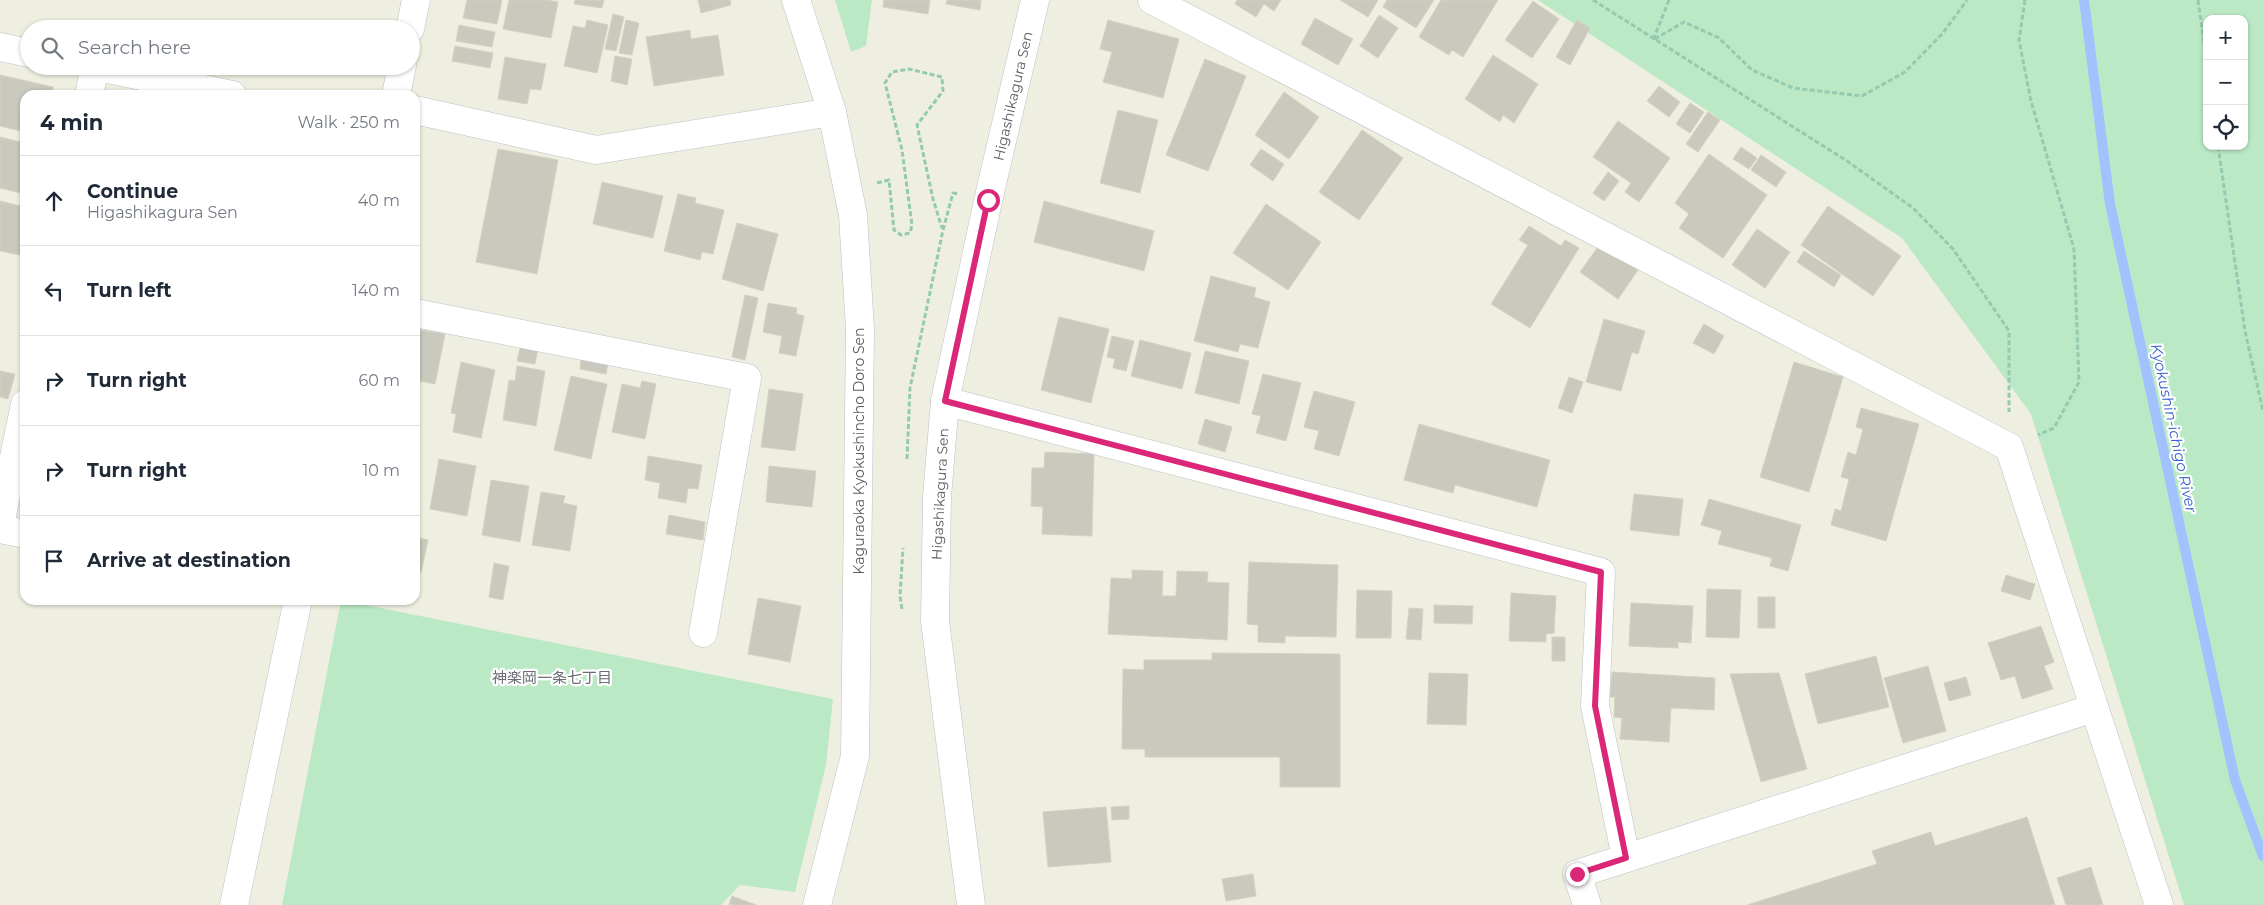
<!DOCTYPE html>
<html lang="en">
<head>
<meta charset="utf-8">
<style>
	:root { --surface:#fff; --page:#f2f2f3; --text:#1f2937; --muted:#747a83; --line:#e0e1e3 }
	body { margin:0; font-family:Montserrat,"Noto Sans JP",sans-serif; background:var(--page); color:var(--text) }
	.controls { position:absolute; right:15px; top:15px; display:grid; overflow:hidden; border-radius:10px; box-shadow:0 1px 4px #0004 }
	.controls button { width:45px; height:45px; display:grid; place-items:center; padding:0; border:0; border-bottom:1px solid var(--line); background:var(--surface); color:var(--text); font:25px sans-serif }
	.stop { position:absolute; width:15px; height:15px; margin:-11px; border:4px solid #db2777; border-radius:50%; background:#fff }
	.stop.end { background:#db2777; border-color:#fff; box-shadow:0 1px 5px #0008 }
	.list { margin:0; padding:0; list-style:none }
	h2 { display:flex; justify-content:space-between; align-items:center; height:65px; margin:0; padding:0 20px; font-size:21px }
	h2 small { font-size:16px; font-weight:400; color:var(--muted) }
	.list li { display:grid; grid-template-columns:32px 1fr auto; gap:15px; align-items:center; box-sizing:border-box; height:90px; padding:0 20px; border-top:1px solid var(--line) }
	.list b { display:block; font-size:19px; white-space:nowrap }
	.list p { margin:0; font-size:16px; white-space:nowrap; color:var(--muted) }
	.list em { font-size:16px; font-style:normal; color:var(--muted) }
	.icon { flex:none; width:28px; height:28px; fill:none; stroke:currentColor; stroke-width:2; stroke-linecap:round; stroke-linejoin:round }
	.map { position:relative; flex:none; width:2263px; height:905px; overflow:hidden }
	.search { position:absolute; background:var(--surface); box-shadow:0 1px 4px #0004; left:20px; top:20px; width:400px; height:55px; display:flex; align-items:center; gap:12px; box-sizing:border-box; padding:0 18px; border-radius:28px; color:var(--muted); font-size:19px }
	.panel { position:absolute; background:var(--surface); box-shadow:0 1px 4px #0004; left:20px; top:90px; width:400px; height:515px; border-radius:15px }
	.map>svg:first-child { display:block }
	.green { fill:#bbe9c5; fill-rule:evenodd }
	.lines { fill:none; stroke-linecap:round; stroke-linejoin:round }
	.stream { stroke:#a1c1ff; stroke-width:10 }
	.building { fill:#cac9be; stroke:#d4d2bf }
	.minor-casing { stroke:#bebfc6; stroke-width:29 }
	.path { stroke:#94caaf; stroke-width:3; stroke-dasharray:5 2.5; stroke-linecap:butt }
	.minor { stroke:#fff; stroke-width:28 }
	.route { stroke:#db2777; stroke-width:6 }
	.labels { text-anchor:middle; dominant-baseline:central; stroke-width:4.5; stroke-linejoin:round; paint-order:stroke }
	.street-label { font-size:14px; fill:#5a5c64; stroke:#fff }
	.water-label { font-size:15px; font-style:italic; fill:#3860ce; stroke:#fff }
	.neighbourhood-label { font-size:15px; fill:#6b6e76; stroke:#fff }
</style>
</head>
<body>
<div class="map">
<svg width="2263" height="905" viewBox="0 0 2263 905">
	<rect width="100%" height="100%" fill="#efefe1"/>
	<g class="green">
		<polygon points="835,0 872,0 866,46 851,52"/>
		<path d="M 1538,0 L 2263,0 L 2263,905 L 2184,905 L 2031,414 L 1902,238 ZM 2207,19 L 2244,19 L 2244,146 L 2207,146 Z"/>
		<polygon points="341,600 833,699 826,765 795,892 740,885 721,905 282,905"/>
	</g>
	<g class="lines">
		<polyline class="stream" points="2084,0 2110,204 2235,780 2263,856"/>
	</g>
	<g class="building">
		<polygon points="467,0 502,0 497,24 463,18"/>
		<polygon points="509,0 547,0 558,2 551,38 503,29"/>
		<polygon points="575,0 604,0 602,8 574,4"/>
		<polygon points="698,0 730,0 731,5 701,13"/>
		<polygon points="884,0 930,0 928,14 883,7"/>
		<polygon points="947,0 981,0 980,10 946,4"/>
		<polygon points="1237,0 1281,0 1274,11 1264,4 1256,17 1235,4"/>
		<polygon points="1340,0 1378,0 1368,17"/>
		<polygon points="1387,0 1434,0 1416,28 1383,7"/>
		<polygon points="1441,0 1498,0 1463,57 1452,50 1449,55 1419,37"/>
		<polygon points="1533,1 1559,19 1532,58 1505,40"/>
		<polygon points="613,14 624,17 616,51 605,49"/>
		<polygon points="1379,15 1398,28 1378,58 1360,46"/>
		<polygon points="1315,18 1353,39 1338,65 1301,44"/>
		<polygon points="587,20 608,25 597,73 564,66 573,26 585,28"/>
		<polygon points="626,20 639,23 632,55 619,53"/>
		<polygon points="1108,20 1179,39 1163,98 1103,82 1112,52 1100,49"/>
		<polygon points="1577,20 1590,28 1570,65 1556,57"/>
		<polygon points="459,25 495,32 492,47 456,41"/>
		<polygon points="690,30 691,39 718,35 724,75 654,86 646,37"/>
		<polygon points="455,46 493,53 490,68 452,61"/>
		<polygon points="1493,55 1538,84 1514,123 1503,115 1500,122 1465,99"/>
		<polygon points="615,56 632,59 627,85 611,81"/>
		<polygon points="505,57 546,64 541,90 530,89 527,104 498,99"/>
		<polygon points="1205,59 1246,76 1208,171 1166,155"/>
		<polygon points="0,75 53,87 52,95 25,95 25,132 0,126"/>
		<polygon points="1659,86 1680,102 1669,117 1647,101"/>
		<polygon points="1284,92 1319,117 1289,159 1255,135"/>
		<polygon points="1690,103 1704,112 1690,133 1676,124"/>
		<polygon points="1118,110 1158,120 1140,193 1100,183"/>
		<polygon points="1708,112 1720,120 1698,152 1686,144"/>
		<polygon points="1618,121 1670,158 1639,202 1625,192 1631,183 1593,157"/>
		<polygon points="1362,130 1403,158 1359,220 1319,192"/>
		<polygon points="0,137 25,143 25,194 0,188"/>
		<polygon points="1741,147 1757,158 1749,169 1733,159"/>
		<polygon points="498,149 558,160 537,274 476,262"/>
		<polygon points="1261,149 1284,164 1273,181 1250,165"/>
		<polygon points="1709,154 1767,195 1723,258 1679,228 1689,214 1675,203"/>
		<polygon points="1761,155 1786,172 1776,187 1751,170"/>
		<polygon points="1608,172 1619,181 1604,201 1593,193"/>
		<polygon points="602,182 663,196 653,238 593,224"/>
		<polygon points="678,194 696,198 695,203 724,210 713,254 702,252 700,260 664,251"/>
		<polygon points="0,201 25,207 25,231 20,255 0,251"/>
		<polygon points="1044,201 1154,231 1144,271 1034,242"/>
		<polygon points="1266,204 1321,242 1288,290 1233,253"/>
		<polygon points="1828,206 1901,256 1873,296 1801,245"/>
		<polygon points="737,223 778,234 763,291 722,279"/>
		<polygon points="1529,226 1561,246 1565,240 1579,248 1530,328 1491,304 1528,245 1519,240"/>
		<polygon points="1757,229 1790,252 1765,288 1732,265"/>
		<polygon points="1600,244 1638,270 1618,299 1580,272"/>
		<polygon points="1804,251 1841,275 1834,287 1797,262"/>
		<polygon points="1211,276 1256,288 1254,297 1270,302 1258,348 1240,344 1238,352 1194,341"/>
		<polygon points="745,295 758,298 745,360 732,357"/>
		<polygon points="768,303 797,308 796,314 804,316 796,356 779,353 782,336 763,332"/>
		<polygon points="1059,317 1109,329 1091,403 1041,390"/>
		<polygon points="1604,319 1645,331 1638,354 1632,352 1621,391 1586,382"/>
		<polygon points="1704,324 1724,336 1714,354 1693,343"/>
		<polygon points="415,329 445,334 435,384 415,380"/>
		<polygon points="1112,336 1134,341 1126,371 1113,368 1115,359 1107,357"/>
		<polygon points="1140,340 1191,353 1182,389 1131,376"/>
		<polygon points="521,344 538,348 535,364 517,361"/>
		<polygon points="1205,351 1249,361 1239,404 1195,393"/>
		<polygon points="581,358 608,363 606,374 580,369"/>
		<polygon points="461,362 495,370 481,438 453,432 456,414 451,413"/>
		<polygon points="1794,362 1843,377 1809,492 1760,477"/>
		<polygon points="517,366 545,371 536,426 503,420 509,380 515,381"/>
		<polygon points="0,371 15,374 8,399 0,397"/>
		<polygon points="1263,374 1301,383 1286,441 1256,433 1261,416 1252,414"/>
		<polygon points="571,376 607,384 591,459 554,450"/>
		<polygon points="1569,377 1583,382 1572,413 1558,408"/>
		<polygon points="642,381 656,384 645,439 612,432 622,384 640,388"/>
		<polygon points="769,389 803,394 795,451 761,447"/>
		<polygon points="1314,391 1355,402 1339,456 1314,449 1319,431 1304,427"/>
		<polygon points="1861,408 1919,424 1886,541 1831,525 1835,509 1841,511 1849,479 1841,477 1848,452 1856,455 1863,429 1856,427"/>
		<polygon points="1205,419 1232,427 1225,452 1198,444"/>
		<polygon points="1419,424 1550,460 1537,507 1455,485 1453,493 1404,480"/>
		<polygon points="1045,452 1094,454 1092,536 1042,534 1043,507 1031,506 1032,468 1044,468"/>
		<polygon points="648,456 702,465 698,489 688,488 686,503 658,498 660,483 645,480"/>
		<polygon points="439,459 476,466 467,516 430,509"/>
		<polygon points="769,466 816,471 812,507 766,502"/>
		<polygon points="491,480 529,486 520,542 482,535"/>
		<polygon points="541,492 565,496 563,503 577,506 570,551 532,545"/>
		<polygon points="1634,494 1683,499 1679,536 1630,530"/>
		<polygon points="1709,499 1801,525 1788,571 1770,566 1772,558 1718,544 1722,531 1701,525"/>
		<polygon points="669,515 705,522 703,540 666,534"/>
		<polygon points="415,537 428,540 421,572 415,570"/>
		<polygon points="1249,562 1338,565 1336,637 1285,636 1285,643 1258,642 1258,625 1247,624"/>
		<polygon points="494,563 509,566 503,600 489,597"/>
		<polygon points="1132,570 1163,571 1162,596 1176,596 1177,571 1208,572 1207,582 1229,583 1227,640 1108,634 1111,578 1132,579"/>
		<polygon points="2006,575 2035,584 2030,600 2001,591"/>
		<polygon points="1707,589 1741,590 1739,638 1706,637"/>
		<polygon points="1357,590 1392,591 1391,638 1356,638"/>
		<polygon points="1511,593 1556,596 1554,633 1546,634 1546,642 1509,641"/>
		<rect x="1758" y="597" width="17" height="31"/>
		<polygon points="758,598 801,606 790,662 748,654"/>
		<polygon points="1631,603 1693,606 1691,643 1678,642 1678,648 1629,646"/>
		<polygon points="1434,605 1473,606 1472,624 1434,623"/>
		<polygon points="1409,608 1423,609 1421,640 1406,639"/>
		<polygon points="2041,626 2054,662 2044,666 2053,689 2022,699 2015,676 2001,680 1988,643"/>
		<rect x="1552" y="637" width="13" height="24"/>
		<polygon points="1212,653 1340,654 1340,787 1280,787 1280,757 1145,757 1145,749 1122,749 1123,669 1144,670 1144,660 1212,660"/>
		<polygon points="1876,656 1889,707 1818,724 1805,674"/>
		<polygon points="1928,666 1946,731 1903,743 1884,678"/>
		<polygon points="1612,672 1715,678 1714,710 1671,708 1669,742 1620,739 1622,718 1614,717 1615,697 1610,697"/>
		<polygon points="1429,673 1468,674 1466,725 1427,724"/>
		<polygon points="1779,673 1807,769 1761,782 1730,674"/>
		<polygon points="1966,677 1971,695 1949,701 1944,683"/>
		<polygon points="1129,806 1129,819 1112,820 1111,807"/>
		<polygon points="1106,807 1111,862 1048,867 1043,812"/>
		<polygon points="2027,817 2055,905 1747,905 1877,864 1872,851 1931,832 1935,846"/>
		<polygon points="2091,867 2103,905 2066,905 2057,878"/>
		<polygon points="1253,874 1256,896 1226,901 1222,879"/>
		<polygon points="732,896 756,905 729,905"/>
	</g>
	<g class="lines">
		<g class="minor-casing">
			<g id="minor">
				<polyline points="796,0 832,112 853,215 860,329 855,756 817,905"/>
				<polyline points="1152,0 2009,447 2159,905"/>
				<polyline points="410,29 416,0"/>
				<polyline points="0,47 29,53"/>
				<polyline points="94,66 232,95"/>
				<polyline points="89,95 95,66"/>
				<polyline points="396,95 402,66"/>
				<polyline points="415,110 596,150 832,112"/>
				<polyline points="415,313 747,378 703,633"/>
				<polyline points="945,401 1601,572 1595,706 1626,858"/>
				<polyline points="0,525 25,404"/>
				<polyline points="0,529 25,534"/>
				<polyline points="234,905 298,600"/>
				<polyline points="971,905 935,621 937,497 945,401 988,201 1035,0"/>
				<polyline points="1587,905 1577,874 2094,708"/>
			</g>
		</g>
		<g class="path">
			<polyline points="1593,0 1847,161 1913,208 1953,249 2009,331 2009,412"/>
			<polyline points="1669,0 1653,40 1684,22 1719,38 1752,70 1793,88 1862,96 1905,72 1943,33 1967,0"/>
			<polyline points="2025,0 2019,40 2031,101 2074,249 2079,382 2054,428 2038,435"/>
			<polyline points="2198,0 2207,63"/>
			<polyline points="2218,146 2245,331 2263,411"/>
			<polyline points="877,183 889,180 894,230 901,235 910,233 912,225 902,150 885,83 892,72 909,69 942,77 943,91 917,125 933,199 942,228"/>
			<polyline points="907,459 910,388 943,230 953,193 958,194"/>
			<polyline points="902,609 900,596 903,548"/>
		</g>
		<use href="#minor" class="minor"/>
	</g>
	<g class="lines">
		<polyline class="route" points="988,200 945,401 1601,572 1595,706 1626,858 1577,874"/>
	</g>
	<g class="labels">
		<g class="street-label">
			<text transform="translate(1013 96) rotate(-77)">Higashikagura Sen</text>
			<text transform="translate(859 451) rotate(-90)">Kaguraoka Kyokushincho Doro Sen</text>
			<text transform="translate(940 494) rotate(-87)">Higashikagura Sen</text>
		</g>
		<g class="water-label">
			<text transform="translate(2174 428) rotate(78)">Kyokushin-ichigo River</text>
		</g>
		<g class="neighbourhood-label">
			<text x="552" y="677">神楽岡一条七丁目</text>
		</g>
	</g>
</svg>
<div class="controls">
<button>+</button>
<button>−</button>
<button><svg class="icon" aria-label="locate" viewBox="0 0 24 24"><circle cx="12" cy="12" r="6"/><path d="M12 2v4M12 18v4M2 12h4M18 12h4"/></svg></button>
</div>
<div class="stop" style="left:988px;top:200px"></div>
<div class="stop end" style="left:1577px;top:874px"></div>
<div class="search"><svg class="icon" aria-label="search" viewBox="0 0 24 24"><circle cx="10" cy="10" r="6"/><path d="M15 15l6 6"/></svg>Search here</div>
<section class="panel">
<h2>4 min<small>Walk · 250 m</small></h2>
<ul class="list">
<li><svg class="icon" aria-label="ahead" viewBox="0 0 24 24"><path d="M12 20V5M6 11l6-6 6 6"/></svg><div><b>Continue</b><p>Higashikagura Sen</p></div><em>40 m</em></li>
<li><svg class="icon" aria-label="left" viewBox="0 0 24 24"><path d="M17 20v-9H6M10 6l-5 5 5 5"/></svg><div><b>Turn left</b></div><em>140 m</em></li>
<li><svg class="icon" aria-label="right" viewBox="0 0 24 24"><path d="M7 20v-9h11M14 6l5 5-5 5"/></svg><div><b>Turn right</b></div><em>60 m</em></li>
<li><svg class="icon" aria-label="right" viewBox="0 0 24 24"><path d="M7 20v-9h11M14 6l5 5-5 5"/></svg><div><b>Turn right</b></div><em>10 m</em></li>
<li><svg class="icon" aria-label="arrive" viewBox="0 0 24 24"><path d="M6 21V4h12l-3 4 3 4H6"/></svg><div><b>Arrive at destination</b></div></li>
</ul>
</section>
</div>
</body>
</html>
